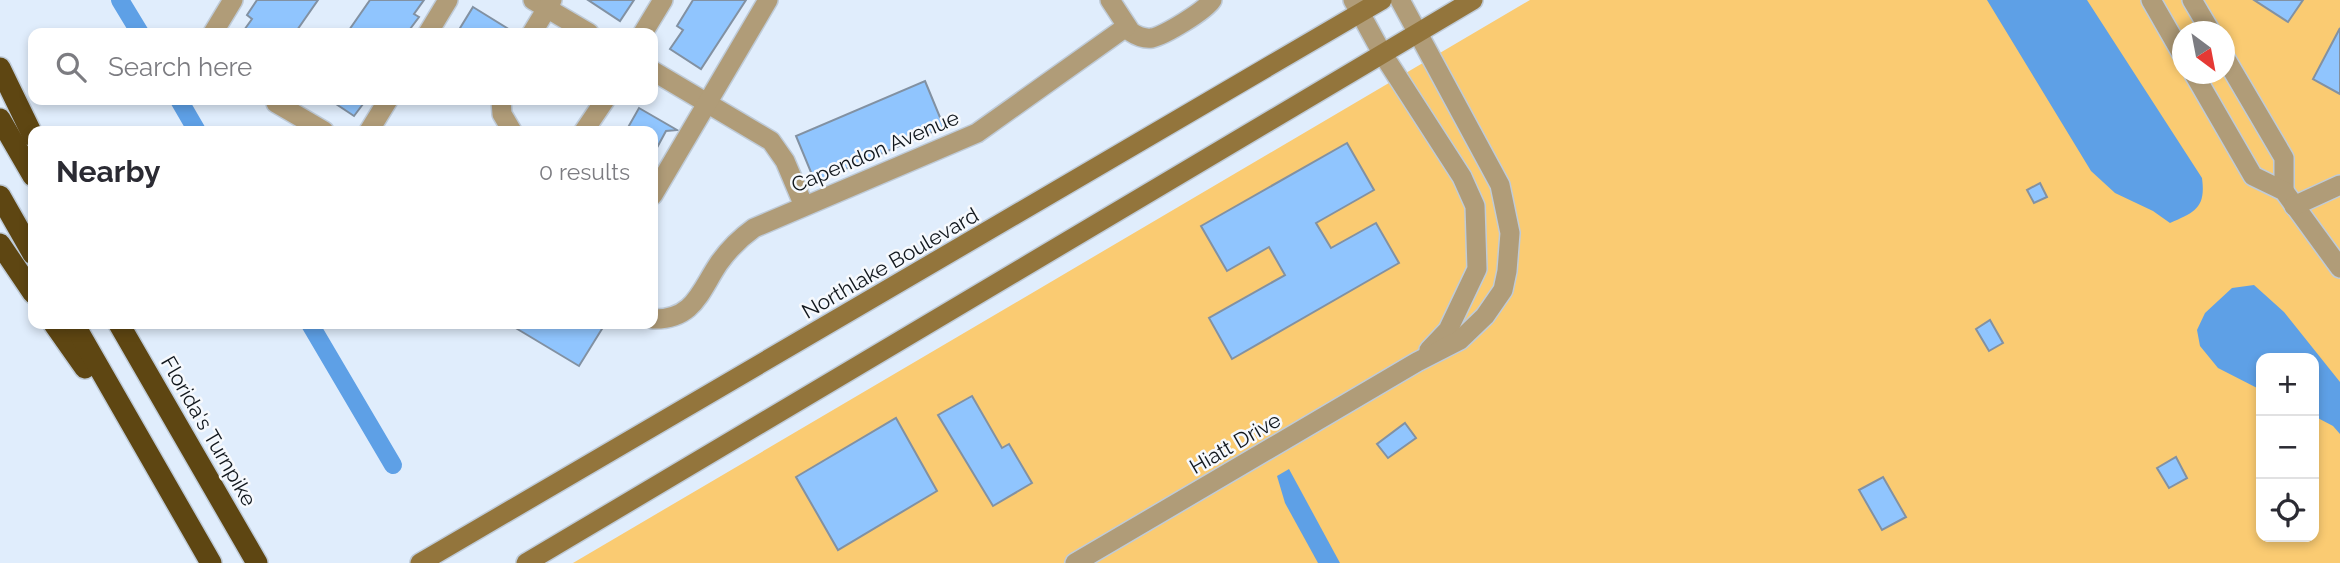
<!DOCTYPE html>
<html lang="en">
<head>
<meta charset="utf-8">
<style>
	:root { --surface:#fff; --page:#f7f7f7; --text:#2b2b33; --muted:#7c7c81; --line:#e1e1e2 }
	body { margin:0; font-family:Raleway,sans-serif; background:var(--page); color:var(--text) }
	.controls { position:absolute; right:21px; bottom:21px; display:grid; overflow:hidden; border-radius:14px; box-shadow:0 4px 10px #0003 }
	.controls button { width:63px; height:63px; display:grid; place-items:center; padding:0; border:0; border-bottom:2px solid var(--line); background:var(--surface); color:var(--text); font:35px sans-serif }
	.compass { position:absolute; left:2172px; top:21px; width:63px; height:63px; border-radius:50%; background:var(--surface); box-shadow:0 4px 10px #0003; rotate:148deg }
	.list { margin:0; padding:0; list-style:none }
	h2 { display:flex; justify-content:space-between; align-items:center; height:91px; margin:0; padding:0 28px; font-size:30px }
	h2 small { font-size:23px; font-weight:400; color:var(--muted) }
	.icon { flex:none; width:38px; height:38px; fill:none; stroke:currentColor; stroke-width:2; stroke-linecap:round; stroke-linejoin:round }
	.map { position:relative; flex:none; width:2340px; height:563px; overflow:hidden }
	.search { position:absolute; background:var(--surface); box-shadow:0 4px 10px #0003; left:28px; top:28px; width:630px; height:77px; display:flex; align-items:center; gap:18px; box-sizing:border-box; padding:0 24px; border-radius:14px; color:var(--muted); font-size:26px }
	.panel { position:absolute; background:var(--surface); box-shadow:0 4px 10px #0003; left:28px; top:126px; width:630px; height:203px; border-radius:14px }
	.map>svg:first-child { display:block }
	.green { fill:#facb72; fill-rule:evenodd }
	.water { fill:#5ea0e6 }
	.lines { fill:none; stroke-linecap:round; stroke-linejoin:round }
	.canal { stroke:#5ea0e6; stroke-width:18 }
	.building { fill:#90c5fe; stroke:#8291a2; stroke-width:2 }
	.minor-casing { stroke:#bfcbd8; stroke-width:22 }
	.secondary-casing { stroke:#bfcbd8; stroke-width:22 }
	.motorway-casing { stroke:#bfcbd8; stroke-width:24 }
	.minor { stroke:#b09c78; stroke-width:19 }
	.secondary { stroke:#93753c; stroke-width:19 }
	.motorway { stroke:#5e4612; stroke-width:21 }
	.labels { text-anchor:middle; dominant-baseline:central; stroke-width:5; stroke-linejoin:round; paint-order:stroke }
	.street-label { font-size:21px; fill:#11171d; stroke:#f6f9fd }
</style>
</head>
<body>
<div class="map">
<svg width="2340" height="563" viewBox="0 0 2340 563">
	<rect width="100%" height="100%" fill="#e0edfc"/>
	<path class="green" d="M 1530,0 L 2340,0 L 2340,563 L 573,563 ZM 2182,32 L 2224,32 L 2224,74 L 2182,74 ZM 2261,358 L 2314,358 L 2314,537 L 2261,537 Z"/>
	<g class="water">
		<path d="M 1987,0 L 2087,0 L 2202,178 C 2206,208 2195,212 2170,223 L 2153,211 L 2115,193 L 2091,171 Z"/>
		<polygon points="2254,285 2284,312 2340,382 2340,434 2333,426 2314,416 2314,358 2261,358 2261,390 2218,368 2200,346 2197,330 2205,313 2232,288"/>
		<polygon points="1289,469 1340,563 1318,563 1285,503 1277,476"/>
	</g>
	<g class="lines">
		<g class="canal">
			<polyline points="120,0 140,33"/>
			<polyline points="179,100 197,131"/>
			<polyline points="310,324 393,465"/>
		</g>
	</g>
	<g class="building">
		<polygon points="257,0 318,0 295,33 242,33 252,19 247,15"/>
		<polygon points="370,0 424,0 414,14 419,17 407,33 347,33"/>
		<polygon points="588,0 634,0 620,21"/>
		<polygon points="693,0 746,0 701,69 670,49 683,30 677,26"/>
		<polygon points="2254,0 2303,0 2288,22"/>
		<polygon points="473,7 515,33 457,33"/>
		<polygon points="2340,28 2340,94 2313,79"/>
		<polygon points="925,81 944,127 815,182 796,136"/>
		<polygon points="330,100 366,100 354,116"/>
		<polygon points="639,108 677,130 666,131 653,155 653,131 626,131"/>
		<polygon points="1347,143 1374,190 1316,223 1331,248 1376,223 1399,263 1232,359 1209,318 1285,275 1269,247 1227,271 1201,226"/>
		<polygon points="2040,183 2047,197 2034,203 2027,190"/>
		<polygon points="1990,320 2003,343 1989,351 1976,329"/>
		<polygon points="509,324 605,324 579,366"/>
		<polygon points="972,396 1002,448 1009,444 1032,483 993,506 938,415"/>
		<polygon points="896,418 937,491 838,550 796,477"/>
		<polygon points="1405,423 1416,438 1388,458 1377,444"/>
		<polygon points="2176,457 2187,478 2169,488 2157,468"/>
		<polygon points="1883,477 1906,517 1882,530 1859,490"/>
	</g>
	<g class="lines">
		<g class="minor-casing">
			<g id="minor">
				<polyline points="533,0 589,33"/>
				<path d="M 1110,0 L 1131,32 C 1137,36 1144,39 1152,38 C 1165,35 1205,11 1212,0"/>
				<polyline points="1353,0 1382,53 1462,177 1475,206 1477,269 1448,330 1429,350"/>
				<polyline points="2151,0 2182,54"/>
				<polyline points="2192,0 2211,32"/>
				<polyline points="213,33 233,0"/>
				<polyline points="428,33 448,0"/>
				<polyline points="532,33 552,0"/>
				<polyline points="643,33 663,0"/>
				<polyline points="2224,56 2284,158 2284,191"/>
				<polyline points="653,71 771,141 785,161 804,206"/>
				<polyline points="2194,74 2253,176 2284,191 2340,268"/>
				<polyline points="501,100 502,114 512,131"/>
				<polyline points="276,103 324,131"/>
				<polyline points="369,131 388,100"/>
				<polyline points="584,131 605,100"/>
				<polyline points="653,195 768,0"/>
				<polyline points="2294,206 2340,185"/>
				<path d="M 653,319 C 694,320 700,291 719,263 C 729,249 740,238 754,228 L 977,133 L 1126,27"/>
				<polyline points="1075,563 1417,362 1460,340 1485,316 1503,290 1507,271 1510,233 1500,185 1400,0"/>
			</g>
		</g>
		<g class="secondary-casing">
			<g id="secondary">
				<polyline points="420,563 1382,0"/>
				<polyline points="526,563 1473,0"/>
			</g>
		</g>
		<g class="motorway-casing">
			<g id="motorway">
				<polyline points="0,68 33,136"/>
				<polyline points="0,119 33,176"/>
				<polyline points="0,196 33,254"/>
				<polyline points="0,244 33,293"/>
				<polyline points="54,324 85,368"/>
				<polyline points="74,324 211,563"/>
				<polyline points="119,324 257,563"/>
			</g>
		</g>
		<use href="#minor" class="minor"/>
		<use href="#secondary" class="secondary"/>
		<use href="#motorway" class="motorway"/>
	</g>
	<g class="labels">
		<g class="street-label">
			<text transform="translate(875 151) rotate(-23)">Capendon Avenue</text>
			<text transform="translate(890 263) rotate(-30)">Northlake Boulevard</text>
			<text transform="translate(209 431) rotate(60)">Florida's Turnpike</text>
			<text transform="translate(1235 443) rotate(-30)">Hiatt Drive</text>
		</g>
	</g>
</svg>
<div class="controls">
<button>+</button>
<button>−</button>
<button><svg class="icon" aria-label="locate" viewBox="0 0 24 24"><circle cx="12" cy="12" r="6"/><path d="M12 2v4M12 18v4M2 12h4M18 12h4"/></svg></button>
</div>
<svg class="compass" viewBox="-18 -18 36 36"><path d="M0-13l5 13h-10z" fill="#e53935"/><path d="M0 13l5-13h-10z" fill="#7c7c81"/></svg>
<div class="search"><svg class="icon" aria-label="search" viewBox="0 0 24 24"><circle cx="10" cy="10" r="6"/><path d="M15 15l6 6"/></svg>Search here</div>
<section class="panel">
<h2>Nearby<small>0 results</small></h2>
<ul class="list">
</ul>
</section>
</div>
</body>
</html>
